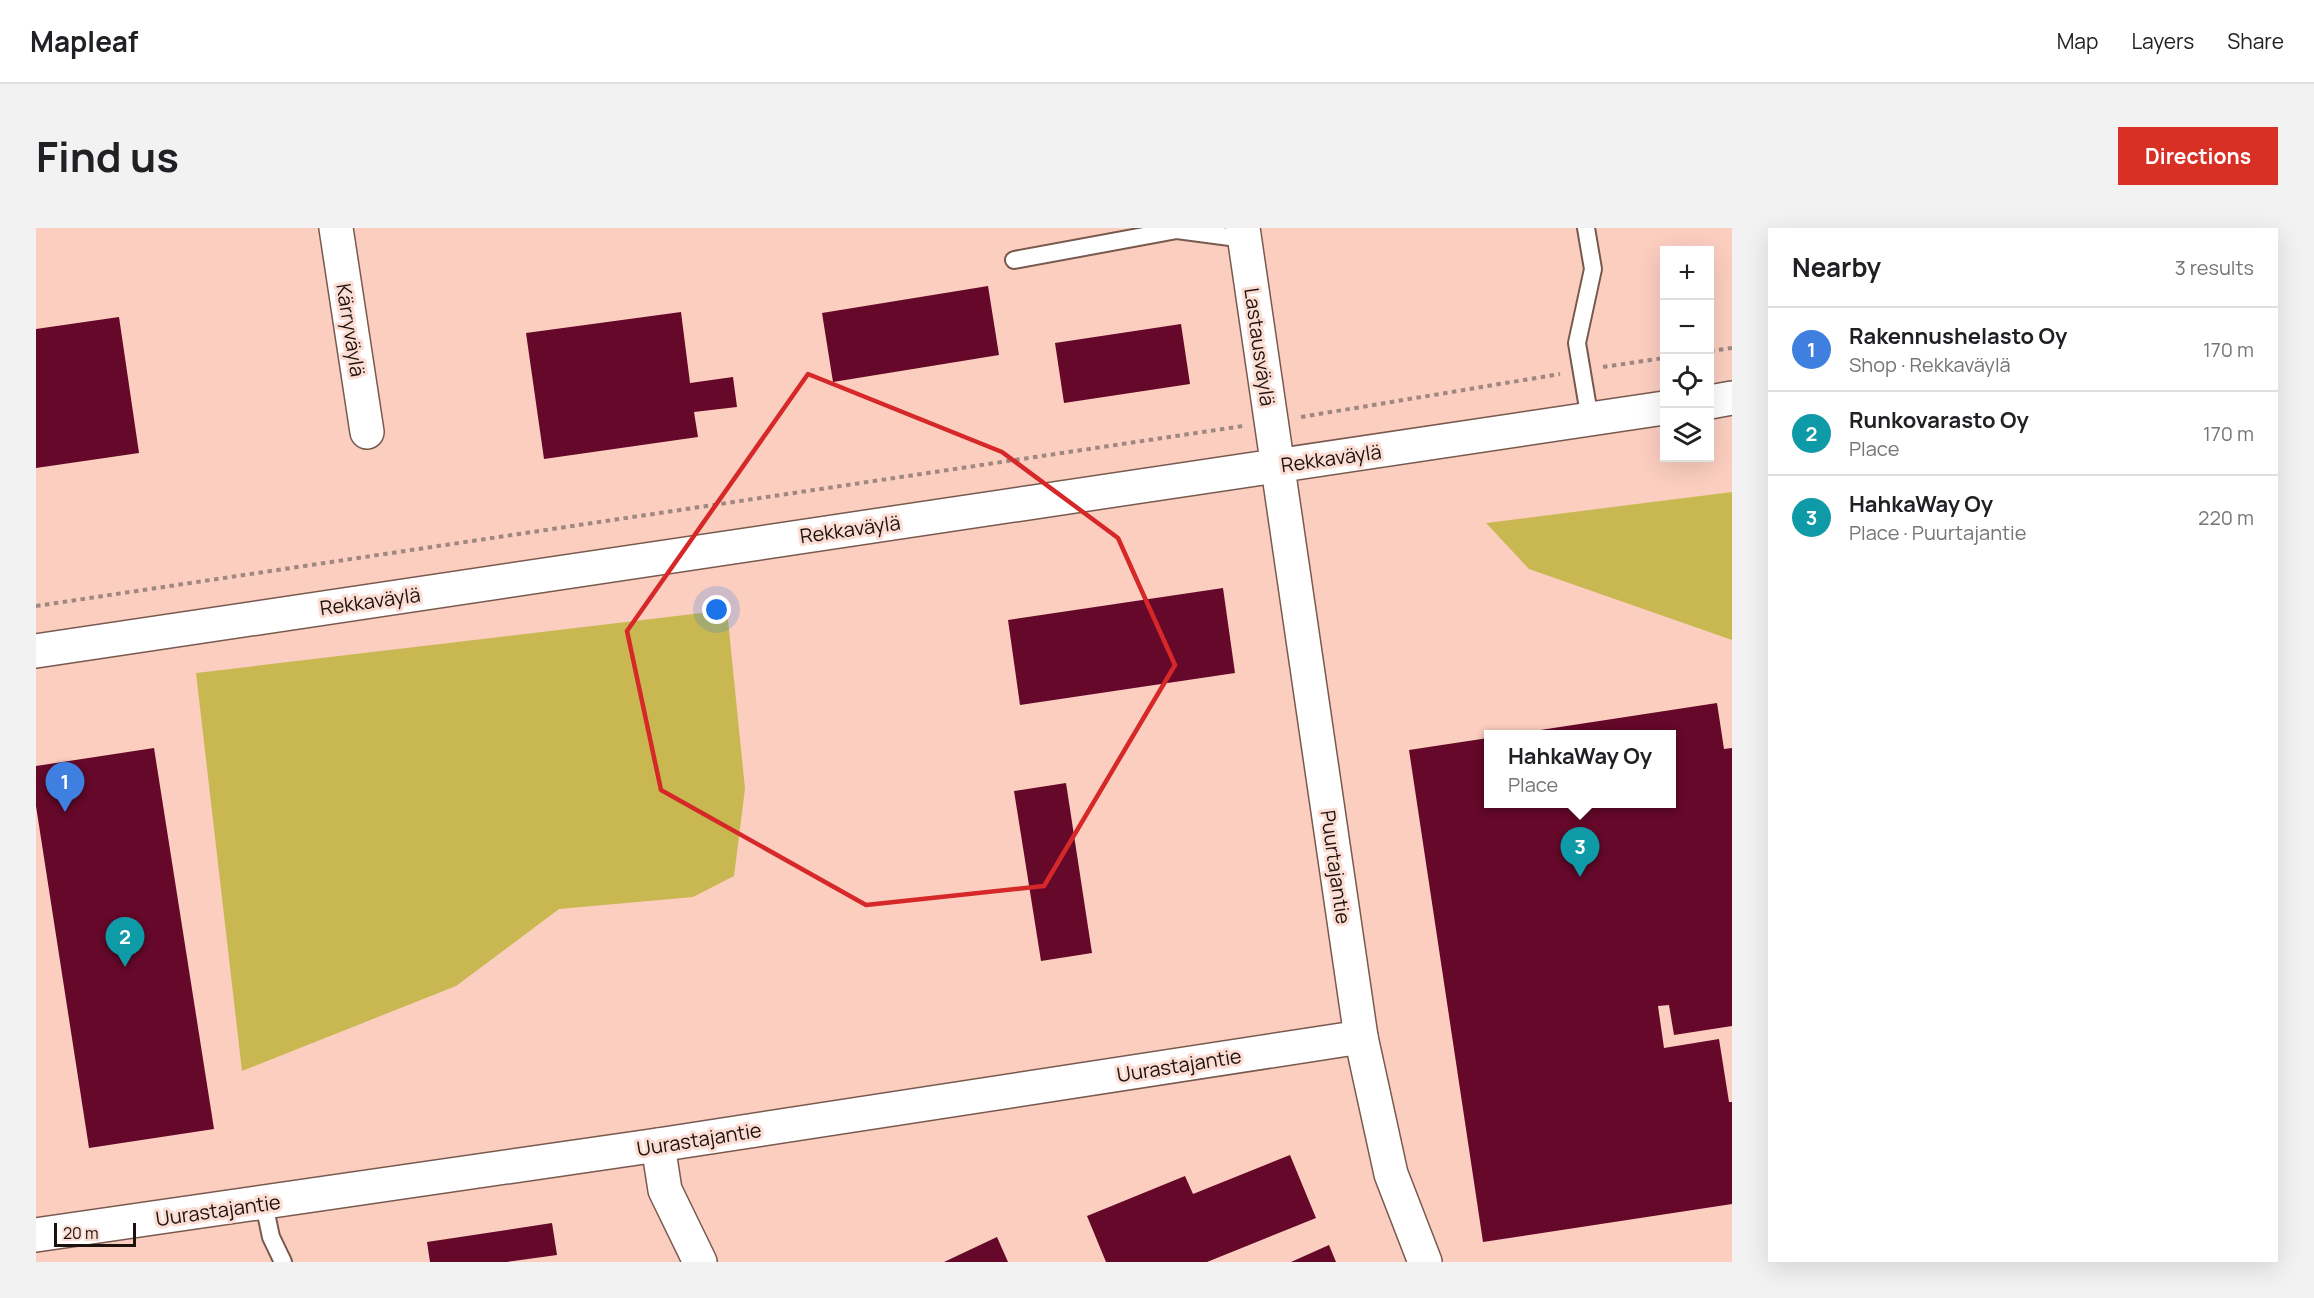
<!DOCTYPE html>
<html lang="en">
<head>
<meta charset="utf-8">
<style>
	:root { --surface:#fff; --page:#f2f2f2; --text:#202124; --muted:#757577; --line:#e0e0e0; --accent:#d93025 }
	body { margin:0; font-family:Manrope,sans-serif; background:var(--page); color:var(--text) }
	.controls { position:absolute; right:18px; top:18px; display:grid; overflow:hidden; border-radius:0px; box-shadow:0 6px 24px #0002 }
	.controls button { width:54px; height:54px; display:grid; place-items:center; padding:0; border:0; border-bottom:2px solid var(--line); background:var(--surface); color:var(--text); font:30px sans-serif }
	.scale { position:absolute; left:18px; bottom:15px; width:82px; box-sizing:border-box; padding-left:6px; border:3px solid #1d110d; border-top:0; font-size:16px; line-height:21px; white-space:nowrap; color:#1d110d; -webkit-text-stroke:4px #fbddd4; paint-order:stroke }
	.you { position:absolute; left:681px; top:382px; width:21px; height:21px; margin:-15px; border:4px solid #fff; border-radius:50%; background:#1a73e8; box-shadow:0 0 0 9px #1a73e833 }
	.badge { display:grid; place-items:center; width:39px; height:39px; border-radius:50%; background:var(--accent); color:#fff; font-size:20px; font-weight:700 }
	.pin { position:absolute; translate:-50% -50px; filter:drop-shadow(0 2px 3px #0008) }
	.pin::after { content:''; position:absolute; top:32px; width:21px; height:18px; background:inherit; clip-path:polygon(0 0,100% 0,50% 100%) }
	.popup { position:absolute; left:1448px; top:502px; width:192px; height:78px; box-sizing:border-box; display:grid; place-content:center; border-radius:0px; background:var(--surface); filter:drop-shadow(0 2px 4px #0005); font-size:20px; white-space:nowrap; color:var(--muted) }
	.popup b { font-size:22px; color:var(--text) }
	.popup::after { content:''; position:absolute; left:50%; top:100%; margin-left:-12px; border:12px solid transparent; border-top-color:var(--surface) }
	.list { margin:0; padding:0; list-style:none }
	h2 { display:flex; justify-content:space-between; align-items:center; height:78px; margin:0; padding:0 24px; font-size:26px }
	h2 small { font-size:20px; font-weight:400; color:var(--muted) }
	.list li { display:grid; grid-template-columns:39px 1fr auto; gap:18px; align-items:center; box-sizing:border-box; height:84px; padding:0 24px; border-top:2px solid var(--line) }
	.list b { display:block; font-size:22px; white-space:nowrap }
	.list p { margin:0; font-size:20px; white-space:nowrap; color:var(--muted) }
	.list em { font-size:20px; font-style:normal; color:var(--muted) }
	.icon { flex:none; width:33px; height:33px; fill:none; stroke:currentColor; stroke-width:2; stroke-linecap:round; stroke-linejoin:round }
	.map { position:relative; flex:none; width:1696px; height:1034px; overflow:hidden; border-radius:0px }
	header { display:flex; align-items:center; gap:36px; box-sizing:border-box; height:84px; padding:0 30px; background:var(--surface); border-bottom:2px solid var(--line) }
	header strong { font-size:28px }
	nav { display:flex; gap:33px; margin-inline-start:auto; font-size:21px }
	.intro { display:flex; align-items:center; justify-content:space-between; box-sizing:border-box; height:144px; padding:0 36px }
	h1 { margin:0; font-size:42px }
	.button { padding:15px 27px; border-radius:0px; background:var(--accent); color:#fff; font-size:21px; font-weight:700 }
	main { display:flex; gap:36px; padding:0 36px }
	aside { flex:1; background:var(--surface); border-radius:0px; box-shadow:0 6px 24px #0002 }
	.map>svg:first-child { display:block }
	.built { fill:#fbcec0; fill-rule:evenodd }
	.forest { fill:#c9b852 }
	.building { fill:#650829 }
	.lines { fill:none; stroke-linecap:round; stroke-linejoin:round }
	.service-casing { stroke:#78594e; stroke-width:20 }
	.minor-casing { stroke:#78594e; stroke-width:36 }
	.tertiary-casing { stroke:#78594e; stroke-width:36 }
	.path { stroke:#9f8881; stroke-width:4; stroke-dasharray:4.5 4.5; stroke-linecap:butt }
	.service { stroke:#fff; stroke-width:16 }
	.minor { stroke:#fff; stroke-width:33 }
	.tertiary { stroke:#fff; stroke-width:33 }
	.marked { fill:none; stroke:#d62828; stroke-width:4.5; stroke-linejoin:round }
	.labels { text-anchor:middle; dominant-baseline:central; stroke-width:6; stroke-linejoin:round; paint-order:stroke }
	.street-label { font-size:20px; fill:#1d110d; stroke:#fbddd4 }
</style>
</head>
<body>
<header>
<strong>Mapleaf</strong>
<nav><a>Map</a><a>Layers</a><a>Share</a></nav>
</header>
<div class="intro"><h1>Find us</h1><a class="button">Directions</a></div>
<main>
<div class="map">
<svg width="1696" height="1034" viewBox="0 0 1696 1034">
	<rect width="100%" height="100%" fill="#fbddd4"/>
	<path class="built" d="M 0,0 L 1696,0 L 1696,264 L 1451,296 L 1696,412 L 1696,1034 L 0,1034 ZM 1628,22 L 1674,22 L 1674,230 L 1628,230 ZM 1452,506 L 1636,506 L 1636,576 L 1452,576 Z"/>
	<g class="forest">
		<polygon points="1696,264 1696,412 1493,341 1450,295"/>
		<polygon points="691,382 709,561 698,648 657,669 523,681 420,758 206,843 160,445"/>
	</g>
	<g class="building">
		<polygon points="952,58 963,127 797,154 786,85"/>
		<polygon points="645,84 654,155 697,149 701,179 658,184 662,209 508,231 490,105"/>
		<polygon points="83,89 103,225 0,240 0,101"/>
		<polygon points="1145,96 1154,156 1028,175 1019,115"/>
		<polygon points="1187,360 1199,445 984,477 972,392"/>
		<polygon points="1681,475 1688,521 1696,520 1696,798 1638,807 1633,777 1622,778 1628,820 1683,811 1693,874 1696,874 1696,976 1447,1014 1373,522 1452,510 1452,576 1636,576 1636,506 1485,505"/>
		<polygon points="118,520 178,901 53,920 0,578 0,538"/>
		<polygon points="1030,555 1056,725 1005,733 978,563"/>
		<polygon points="1254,927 1280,990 1171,1034 1070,1034 1051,988 1149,948 1157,966"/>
		<polygon points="516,995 521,1027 471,1034 394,1034 391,1014"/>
		<polygon points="961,1009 972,1034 908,1034"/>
		<polygon points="1293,1017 1300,1034 1255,1034"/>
	</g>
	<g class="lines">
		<g class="service-casing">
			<g id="service">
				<polyline points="1550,0 1557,41 1541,115 1554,192"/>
				<polyline points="978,32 1141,2 1209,11"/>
				<polyline points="228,976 235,1009 247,1034"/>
			</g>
		</g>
		<g class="minor-casing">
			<g id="minor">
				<polyline points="300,0 331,204"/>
				<polyline points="1207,0 1325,809 1355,946 1389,1034"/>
				<polyline points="622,917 629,962 664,1034"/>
				<polyline points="0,1007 622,917 1325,809"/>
			</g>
		</g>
		<g class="tertiary-casing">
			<g id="tertiary">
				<polyline points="1674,174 1696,170"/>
				<polyline points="0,423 1628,180"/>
			</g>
		</g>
		<g class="path">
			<polyline points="1674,123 1696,120"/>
			<polyline points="1567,139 1628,130"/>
			<polyline points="1265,189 1524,146"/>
			<polyline points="0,378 1207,198"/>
		</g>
		<use href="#service" class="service"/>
		<use href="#minor" class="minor"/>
		<use href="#tertiary" class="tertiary"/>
	</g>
	<path class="marked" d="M 772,146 L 966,224 L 1082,310 L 1139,437 L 1008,658 L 830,677 L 625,562 L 591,403 Z"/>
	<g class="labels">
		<g class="street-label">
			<text transform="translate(315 102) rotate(81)">Kärryväylä</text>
			<text transform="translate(1224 119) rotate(82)">Lastausväylä</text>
			<text transform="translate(1295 230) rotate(-8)">Rekkaväylä</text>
			<text transform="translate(814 301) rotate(-8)">Rekkaväylä</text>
			<text transform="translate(334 373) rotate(-8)">Rekkaväylä</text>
			<text transform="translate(1300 639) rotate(82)">Puurtajantie</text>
			<text transform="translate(1143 837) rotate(-9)">Uurastajantie</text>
			<text transform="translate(663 911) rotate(-9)">Uurastajantie</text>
			<text transform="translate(182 982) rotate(-8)">Uurastajantie</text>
		</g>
	</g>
</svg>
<div class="controls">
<button>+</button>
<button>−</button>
<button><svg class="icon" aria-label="locate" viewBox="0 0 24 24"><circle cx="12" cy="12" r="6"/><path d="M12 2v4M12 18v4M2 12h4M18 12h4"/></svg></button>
<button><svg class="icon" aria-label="layers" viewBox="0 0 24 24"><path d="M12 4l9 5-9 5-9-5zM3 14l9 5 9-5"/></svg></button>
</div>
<div class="scale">20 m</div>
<div class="you"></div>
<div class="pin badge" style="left:29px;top:584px;background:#3f7fe0">1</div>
<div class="pin badge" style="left:89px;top:739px;background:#0f9aa8">2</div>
<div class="pin badge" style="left:1544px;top:649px;background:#0f9aa8">3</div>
<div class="popup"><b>HahkaWay Oy</b>Place</div>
</div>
<aside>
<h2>Nearby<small>3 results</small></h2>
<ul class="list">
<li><span class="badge" style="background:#3f7fe0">1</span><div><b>Rakennushelasto Oy</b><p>Shop · Rekkaväylä</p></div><em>170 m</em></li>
<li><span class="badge" style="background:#0f9aa8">2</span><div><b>Runkovarasto Oy</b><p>Place</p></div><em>170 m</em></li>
<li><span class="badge" style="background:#0f9aa8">3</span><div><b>HahkaWay Oy</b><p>Place · Puurtajantie</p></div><em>220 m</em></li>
</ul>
</aside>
</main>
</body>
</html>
